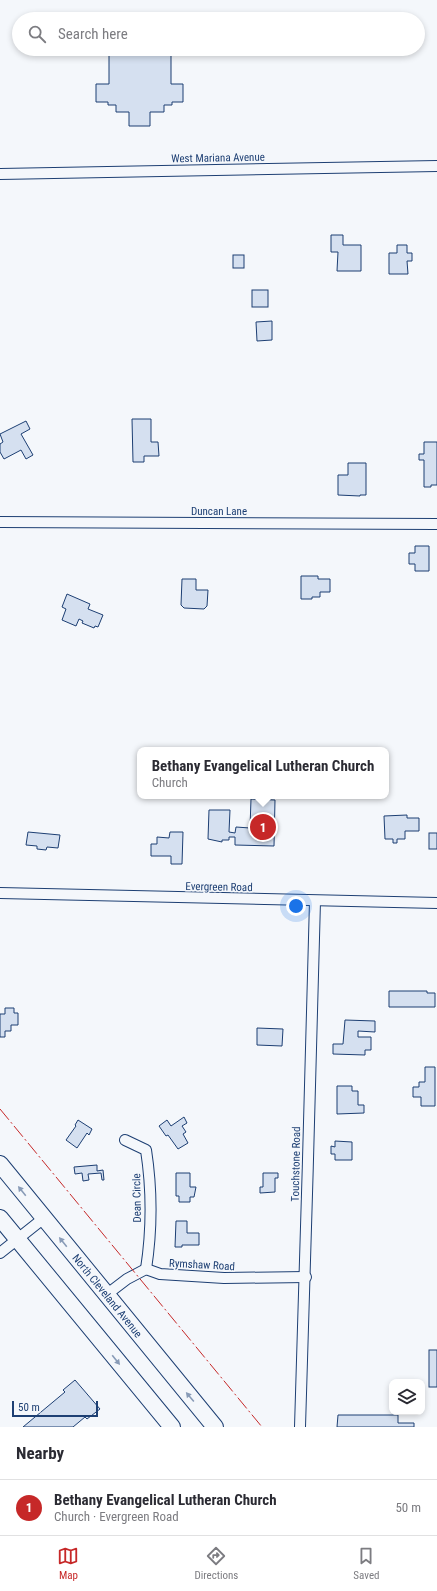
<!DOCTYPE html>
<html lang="en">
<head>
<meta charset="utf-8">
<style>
	:root { --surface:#fff; --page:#f7f7f7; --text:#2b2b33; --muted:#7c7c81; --line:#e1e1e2; --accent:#c62828 }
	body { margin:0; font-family:"Roboto Condensed",sans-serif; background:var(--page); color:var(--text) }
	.controls { position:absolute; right:12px; bottom:12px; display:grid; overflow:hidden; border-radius:8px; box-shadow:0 2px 6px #0003 }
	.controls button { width:36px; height:36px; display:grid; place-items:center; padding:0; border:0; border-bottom:1px solid var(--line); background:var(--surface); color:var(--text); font:20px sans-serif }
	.scale { position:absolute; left:12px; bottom:10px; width:86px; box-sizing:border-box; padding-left:4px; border:2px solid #1d3f73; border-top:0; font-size:11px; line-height:14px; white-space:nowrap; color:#1d3f73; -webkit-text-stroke:3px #f4f7fb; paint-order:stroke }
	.you { position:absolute; left:296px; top:906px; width:14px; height:14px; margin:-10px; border:3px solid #fff; border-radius:50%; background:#1a73e8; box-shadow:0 0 0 6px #1a73e833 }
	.badge { display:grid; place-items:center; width:26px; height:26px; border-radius:50%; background:var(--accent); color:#fff; font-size:13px; font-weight:700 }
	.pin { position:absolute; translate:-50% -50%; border:2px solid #fff; box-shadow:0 1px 4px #0006 }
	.popup { position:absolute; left:137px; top:747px; width:252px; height:52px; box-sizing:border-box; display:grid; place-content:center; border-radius:8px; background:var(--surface); filter:drop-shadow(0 1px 3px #0005); font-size:13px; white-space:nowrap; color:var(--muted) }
	.popup b { font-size:15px; color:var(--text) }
	.popup::after { content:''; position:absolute; left:50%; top:100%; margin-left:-8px; border:8px solid transparent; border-top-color:var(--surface) }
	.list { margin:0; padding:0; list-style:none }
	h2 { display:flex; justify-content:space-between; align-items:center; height:52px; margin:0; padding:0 16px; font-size:17px }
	h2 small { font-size:13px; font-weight:400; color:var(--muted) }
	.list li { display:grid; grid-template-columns:26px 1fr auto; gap:12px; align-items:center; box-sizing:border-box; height:56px; padding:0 16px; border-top:1px solid var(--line) }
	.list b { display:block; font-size:15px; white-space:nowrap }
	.list p { margin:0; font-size:13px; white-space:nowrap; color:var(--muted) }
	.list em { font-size:13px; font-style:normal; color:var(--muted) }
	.icon { flex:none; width:22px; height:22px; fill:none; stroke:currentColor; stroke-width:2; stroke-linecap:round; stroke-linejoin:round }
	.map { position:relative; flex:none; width:437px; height:1427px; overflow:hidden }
	.search { position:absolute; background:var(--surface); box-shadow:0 2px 6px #0003; left:12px; right:12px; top:12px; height:44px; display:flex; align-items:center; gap:10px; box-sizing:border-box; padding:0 14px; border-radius:22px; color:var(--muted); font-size:15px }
	.sheet { height:108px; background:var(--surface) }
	nav { display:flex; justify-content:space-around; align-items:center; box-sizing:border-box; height:56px; border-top:1px solid var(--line); background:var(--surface); font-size:11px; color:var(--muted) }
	nav a { display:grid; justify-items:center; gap:2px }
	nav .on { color:var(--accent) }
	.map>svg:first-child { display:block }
	.building { fill:#d5e0f0; stroke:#1d3f73 }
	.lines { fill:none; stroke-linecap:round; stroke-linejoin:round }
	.minor-casing { stroke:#1d3f73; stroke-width:12 }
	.primary-casing { stroke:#1d3f73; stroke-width:18 }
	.minor { stroke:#f4f7fb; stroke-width:10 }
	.primary { stroke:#f4f7fb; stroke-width:16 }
	.power { stroke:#c62828; stroke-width:1; stroke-dasharray:14 3 2 3; stroke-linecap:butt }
	.oneway { fill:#889bb7 }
	.labels { text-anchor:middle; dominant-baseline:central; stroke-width:3; stroke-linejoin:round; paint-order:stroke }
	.street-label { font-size:11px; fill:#1d3f73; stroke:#f4f7fb }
</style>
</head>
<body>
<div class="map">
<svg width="437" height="1427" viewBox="0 0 437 1427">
	<rect width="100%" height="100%" fill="#f4f7fb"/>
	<g class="building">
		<polygon points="109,49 171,49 171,84 183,84 183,102 172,102 172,105 164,105 164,112 150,112 150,126 129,126 129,112 116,112 116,105 108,105 108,102 96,102 96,84 109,84"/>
		<polygon points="331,235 343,235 343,245 361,245 361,271 337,271 338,252 331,252"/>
		<polygon points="397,245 407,245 407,253 412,253 412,261 407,261 408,274 389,274 389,253 397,253"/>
		<rect x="233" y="255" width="11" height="13"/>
		<rect x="252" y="290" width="16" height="17"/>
		<polygon points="272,321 272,340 257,341 256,322"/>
		<polygon points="132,419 151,419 151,442 158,442 159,456 144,456 144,462 133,462"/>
		<polygon points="26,421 30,429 21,434 33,455 26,459 21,450 4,459 0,452 0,444 3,442 0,434"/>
		<polygon points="424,442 437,442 437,485 431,485 431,487 424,487 424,460 419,460 419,454 424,454"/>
		<polygon points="348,463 366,463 366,495 360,495 360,496 338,495 338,475 348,475"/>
		<polygon points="415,546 429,546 429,571 415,571 415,564 409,564 409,553 415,553"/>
		<polygon points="301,576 318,576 318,579 330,579 330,592 320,592 320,597 312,597 312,599 301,599"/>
		<polygon points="182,579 196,579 196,590 208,590 207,606 204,609 184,608 181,605"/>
		<polygon points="67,594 90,604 88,609 103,615 98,627 95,626 94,628 82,623 83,621 79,619 76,626 62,620 66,609 62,607"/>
		<polygon points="251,799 275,800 274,846 235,845 235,837 229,837 229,840 222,840 222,842 208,839 209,810 230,810 229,832 235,833 236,827 250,828"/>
		<polygon points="407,815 407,818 419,818 419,831 405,831 405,839 397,839 397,843 393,843 393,839 385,839 384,816"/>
		<polygon points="28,832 60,835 58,848 47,847 46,850 37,849 37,846 26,845"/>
		<polygon points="170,832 183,832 182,864 171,864 171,856 151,856 151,844 157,844 157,837 169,838"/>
		<rect x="429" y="833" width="8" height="16"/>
		<polygon points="389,991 427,991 427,993 435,993 435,1007 389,1007"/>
		<polygon points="5,1008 14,1008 14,1013 18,1013 18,1025 11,1025 11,1031 5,1031 5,1037 0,1037 0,1014 5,1014"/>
		<polygon points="345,1020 375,1021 375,1032 358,1031 358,1037 371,1037 371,1050 365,1050 365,1055 333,1054 333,1044 343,1044"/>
		<polygon points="257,1028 283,1029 282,1046 257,1045"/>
		<polygon points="425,1067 435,1067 435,1106 421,1106 421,1097 413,1097 413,1087 419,1087 419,1082 425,1082"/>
		<polygon points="337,1086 352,1086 352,1091 358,1091 358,1105 364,1105 364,1113 337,1114"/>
		<polygon points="184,1117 187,1123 182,1126 186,1132 183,1134 188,1143 178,1149 168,1135 166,1136 159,1126 167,1120 171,1126"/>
		<polygon points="78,1120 92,1129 89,1135 87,1133 77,1148 66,1140 76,1126 75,1125"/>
		<polygon points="335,1141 352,1142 352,1160 335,1160 335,1154 331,1154 331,1146 335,1147"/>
		<polygon points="97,1165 97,1171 103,1170 104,1180 102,1180 101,1173 88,1174 89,1180 83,1181 82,1173 75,1174 74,1167"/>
		<polygon points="176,1173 190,1173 190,1187 196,1187 194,1197 190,1197 190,1202 179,1202 179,1196 176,1196"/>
		<polygon points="263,1173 278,1173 278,1178 275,1178 275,1192 260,1193 260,1187 263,1187"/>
		<polygon points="176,1221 187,1221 187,1233 199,1233 199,1245 182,1245 182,1247 175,1247"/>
		<rect x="429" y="1350" width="8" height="37"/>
		<polygon points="75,1380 100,1409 87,1419 85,1417 73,1427 23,1427 65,1392 63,1390"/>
		<polygon points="338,1415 398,1415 398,1423 414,1423 414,1427 337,1427"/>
	</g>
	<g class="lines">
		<g class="minor-casing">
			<g id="minor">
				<polyline points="0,174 437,166"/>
				<polyline points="0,522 437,524"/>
				<polyline points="0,893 437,903"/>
				<path d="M 125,1140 L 146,1150 C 152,1189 152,1230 146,1269"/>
				<polyline points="0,1253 44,1218"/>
				<polyline points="106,1295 127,1279 146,1269 160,1274 224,1278 306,1277"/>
				<path d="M 300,1427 C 306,1252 310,1076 315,901"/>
			</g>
		</g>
		<g class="primary-casing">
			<g id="primary">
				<polyline points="0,1164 215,1427"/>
				<polyline points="0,1218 172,1427"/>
			</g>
		</g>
		<use href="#minor" class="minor"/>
		<use href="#primary" class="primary"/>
		<polyline class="power" points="0,1109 262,1427"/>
	</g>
	<defs><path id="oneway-solid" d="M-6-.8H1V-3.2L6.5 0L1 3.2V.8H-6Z"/></defs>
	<g class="oneway">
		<use href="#oneway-solid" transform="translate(22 1191) rotate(-129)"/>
		<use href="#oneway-solid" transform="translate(63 1242) rotate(-129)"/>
		<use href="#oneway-solid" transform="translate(116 1360) rotate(51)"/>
		<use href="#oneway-solid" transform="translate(190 1397) rotate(-130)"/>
	</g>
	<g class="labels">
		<g class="street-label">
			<text transform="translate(218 158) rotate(-1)">West Mariana Avenue</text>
			<text x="219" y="511">Duncan Lane</text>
			<text transform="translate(219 887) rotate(1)">Evergreen Road</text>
			<text transform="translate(296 1164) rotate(-89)">Touchstone Road</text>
			<text transform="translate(137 1198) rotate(-91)">Dean Circle</text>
			<text transform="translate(202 1265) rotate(3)">Rymshaw Road</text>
			<text transform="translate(107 1296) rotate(51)">North Cleveland Avenue</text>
		</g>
	</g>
</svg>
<div class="controls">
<button><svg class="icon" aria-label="layers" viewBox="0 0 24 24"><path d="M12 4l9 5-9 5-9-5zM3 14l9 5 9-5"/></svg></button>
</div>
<div class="scale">50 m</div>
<div class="you"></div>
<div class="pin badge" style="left:263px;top:827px">1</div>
<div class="popup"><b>Bethany Evangelical Lutheran Church</b>Church</div>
<div class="search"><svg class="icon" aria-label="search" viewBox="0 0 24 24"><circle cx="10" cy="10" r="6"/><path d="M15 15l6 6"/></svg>Search here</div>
</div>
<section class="sheet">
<h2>Nearby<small></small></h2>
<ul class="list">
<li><span class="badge">1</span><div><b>Bethany Evangelical Lutheran Church</b><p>Church · Evergreen Road</p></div><em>50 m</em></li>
</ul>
</section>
<nav>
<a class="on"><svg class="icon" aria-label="map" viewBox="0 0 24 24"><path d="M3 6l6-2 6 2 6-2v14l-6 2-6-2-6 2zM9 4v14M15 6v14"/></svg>Map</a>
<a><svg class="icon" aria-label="directions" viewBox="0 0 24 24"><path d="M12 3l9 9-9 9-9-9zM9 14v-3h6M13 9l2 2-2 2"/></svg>Directions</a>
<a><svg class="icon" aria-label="saved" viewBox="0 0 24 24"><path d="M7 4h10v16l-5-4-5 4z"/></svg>Saved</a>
</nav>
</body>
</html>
